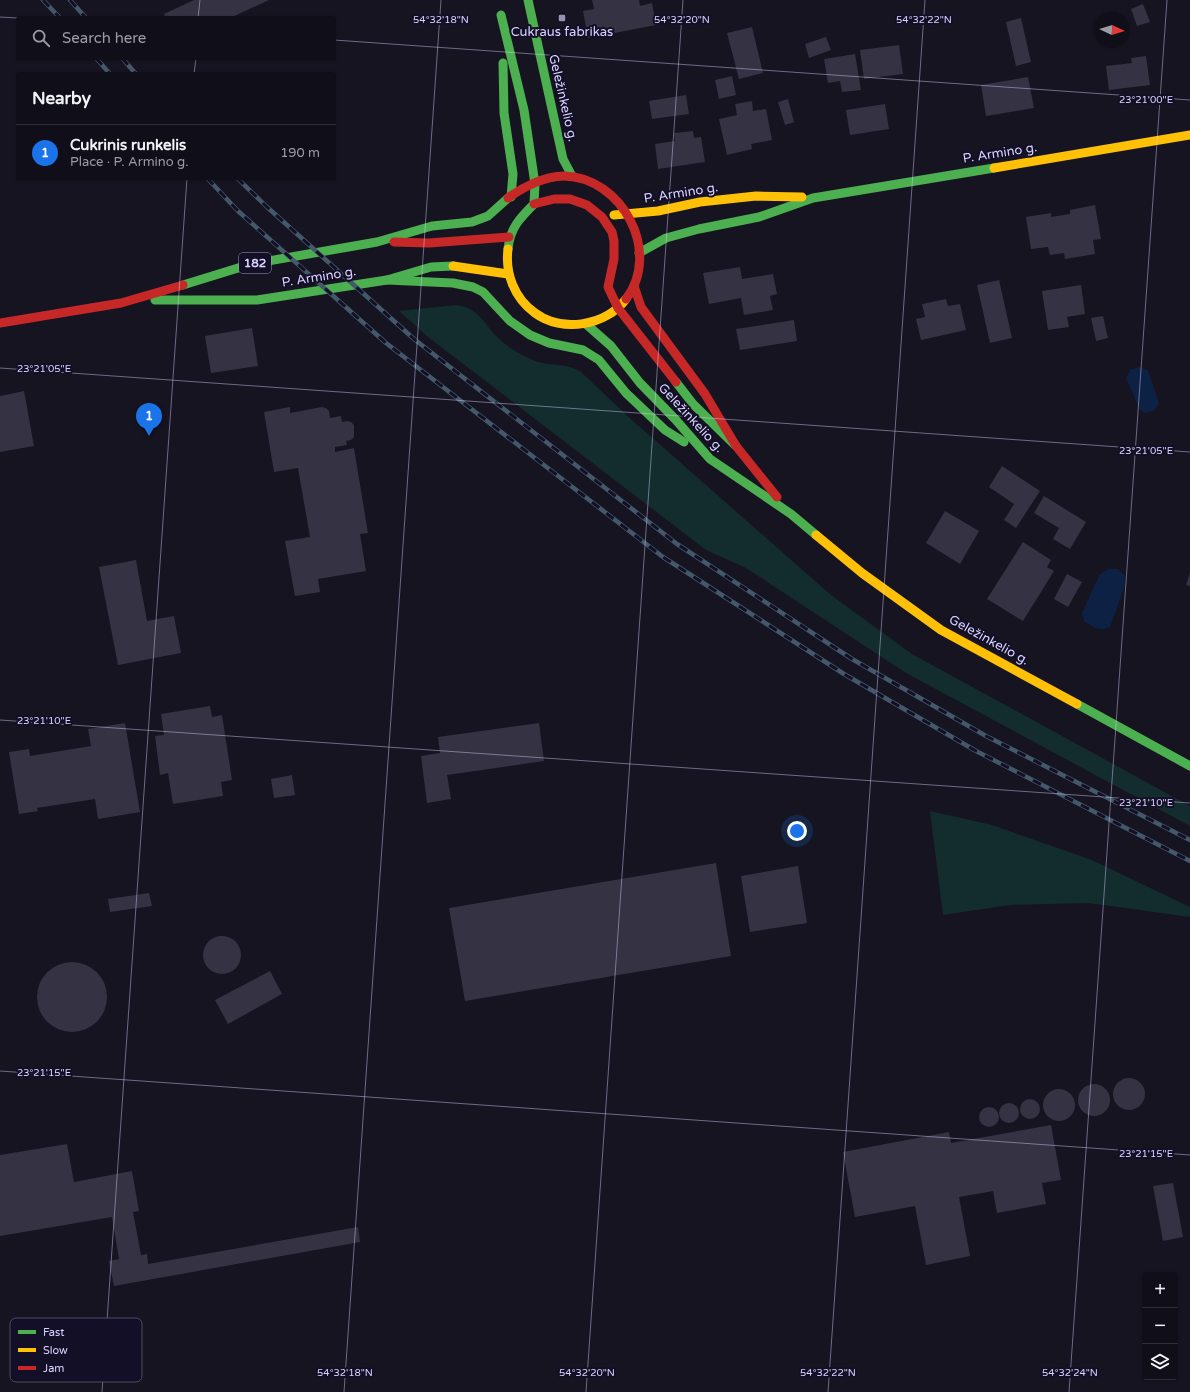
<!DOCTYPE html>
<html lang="en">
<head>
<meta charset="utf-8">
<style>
	:root { --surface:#100f19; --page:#191822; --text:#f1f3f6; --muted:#9c9ca2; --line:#302f38; --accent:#1a73e8 }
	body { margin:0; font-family:"Varela Round",sans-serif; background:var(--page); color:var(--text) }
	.controls { position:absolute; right:12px; bottom:12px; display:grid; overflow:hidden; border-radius:4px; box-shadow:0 1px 3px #0004 }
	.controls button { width:36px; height:36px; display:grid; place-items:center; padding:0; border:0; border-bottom:1px solid var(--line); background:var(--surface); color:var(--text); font:20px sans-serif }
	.compass { position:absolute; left:1094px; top:12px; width:36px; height:36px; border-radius:50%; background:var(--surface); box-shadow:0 1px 3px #0004; rotate:94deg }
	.you { position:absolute; left:797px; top:831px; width:14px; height:14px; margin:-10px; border:3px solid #fff; border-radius:50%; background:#1a73e8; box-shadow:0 0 0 6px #1a73e833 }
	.badge { display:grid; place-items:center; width:26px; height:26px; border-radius:50%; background:var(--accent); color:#fff; font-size:13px; font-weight:700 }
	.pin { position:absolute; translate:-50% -33px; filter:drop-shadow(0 1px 2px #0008) }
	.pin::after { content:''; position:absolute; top:21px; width:14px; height:12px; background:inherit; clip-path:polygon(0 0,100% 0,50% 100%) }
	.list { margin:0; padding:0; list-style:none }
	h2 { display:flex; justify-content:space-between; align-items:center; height:52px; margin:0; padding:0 16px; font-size:17px }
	h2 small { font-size:13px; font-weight:400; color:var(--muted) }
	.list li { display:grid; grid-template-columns:26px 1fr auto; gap:12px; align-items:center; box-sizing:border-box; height:56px; padding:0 16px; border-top:1px solid var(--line) }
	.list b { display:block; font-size:15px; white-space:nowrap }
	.list p { margin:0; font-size:13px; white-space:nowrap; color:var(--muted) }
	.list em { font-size:13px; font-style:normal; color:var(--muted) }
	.icon { flex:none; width:22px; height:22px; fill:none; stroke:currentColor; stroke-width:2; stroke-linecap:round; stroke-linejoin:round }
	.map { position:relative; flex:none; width:1190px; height:1392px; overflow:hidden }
	.search { position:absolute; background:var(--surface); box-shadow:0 1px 3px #0004; left:16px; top:16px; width:320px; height:44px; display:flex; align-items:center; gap:10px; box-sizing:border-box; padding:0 14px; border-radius:4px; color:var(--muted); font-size:15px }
	.panel { position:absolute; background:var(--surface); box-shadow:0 1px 3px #0004; left:16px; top:72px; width:320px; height:108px; border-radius:4px }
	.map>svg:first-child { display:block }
	.green { fill:#132c2d }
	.water { fill:#0d2144 }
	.building { fill:#343243 }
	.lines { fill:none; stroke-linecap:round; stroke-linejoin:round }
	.fast { stroke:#4caf50; stroke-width:9 }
	.slow { stroke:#ffc107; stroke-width:9 }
	.jam { stroke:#c62828; stroke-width:9 }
	.rail-casing { stroke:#43596b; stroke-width:4.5 }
	.rail { stroke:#130f26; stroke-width:3; stroke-dasharray:9; stroke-linecap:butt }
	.ticks { fill:none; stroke:#d9d4ff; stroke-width:1; stroke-opacity:0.45 }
	.poi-dot { fill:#9591b1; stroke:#130f26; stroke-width:1.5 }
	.labels { text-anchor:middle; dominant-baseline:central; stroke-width:4; stroke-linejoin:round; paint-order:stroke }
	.shield { fill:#130f26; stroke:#9e99be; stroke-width:1 }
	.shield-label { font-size:12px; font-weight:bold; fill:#d9d4ff }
	.poi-label { font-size:13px; fill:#d9d4ff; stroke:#130f26 }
	.street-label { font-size:13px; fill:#d9d4ff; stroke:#130f26 }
	.key { fill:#130f26; stroke:#4e4a67; stroke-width:1 }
	.key-label { font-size:11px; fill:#d9d4ff }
	.ticks-label { font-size:10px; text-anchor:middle; fill:#d9d4ff; stroke:#130f26; stroke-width:4; stroke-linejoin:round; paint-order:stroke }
</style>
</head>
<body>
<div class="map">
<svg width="1190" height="1392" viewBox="0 0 1190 1392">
	<rect width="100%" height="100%" fill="#161421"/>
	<g class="green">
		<path d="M 455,305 C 478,307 483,322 497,337 C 506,346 519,354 531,359 C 542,365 557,364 570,367 C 574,368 577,370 581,372 L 636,424 L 640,427 L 831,595 L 912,654 L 1190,806 L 1190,826 L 906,673 L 746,568 L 706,550 L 428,337 L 399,311 Z"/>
		<polygon points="930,811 992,825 1092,860 1190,907 1190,917 1089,903 1010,905 943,915"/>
	</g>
	<g class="water">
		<polygon points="1140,367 1148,371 1159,403 1154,411 1145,413 1140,410 1126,378 1131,369"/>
		<path d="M 1109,569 L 1118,569 L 1125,576 L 1124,588 L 1110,627 C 1100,632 1093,627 1084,621 L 1082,613 L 1100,574 Z"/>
	</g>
	<g class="building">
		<polygon points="194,0 269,0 230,18 166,18 164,14"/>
		<polygon points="592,0 639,0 640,6 652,3 656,25 588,38 583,11 594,9"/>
		<polygon points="1143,4 1150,22 1137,26 1131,9"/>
		<polygon points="1021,18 1031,62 1016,66 1006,22"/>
		<polygon points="752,27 763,73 739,79 727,33"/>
		<polygon points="826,37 831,50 809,58 805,44"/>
		<polygon points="899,45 903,74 864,79 860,50"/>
		<polygon points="855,54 861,90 842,92 840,81 828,83 824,59"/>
		<polygon points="1146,56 1150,85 1109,90 1106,66 1132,63 1131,58"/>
		<polygon points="732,76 736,95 719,99 715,80"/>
		<polygon points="1028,77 1034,108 986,116 981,85"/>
		<polygon points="686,95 689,114 652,119 649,101"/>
		<polygon points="788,99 794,122 785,125 778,102"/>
		<polygon points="752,101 753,111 766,109 772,140 751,144 752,149 727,155 719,119 737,115 735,104"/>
		<polygon points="885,104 889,129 850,135 846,110"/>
		<polygon points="693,131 694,138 701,137 705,162 658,169 655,144 675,141 674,133"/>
		<polygon points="1095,205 1101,239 1093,240 1095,254 1065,259 1064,253 1050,255 1048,247 1031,249 1026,217 1051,213 1051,217 1070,214 1070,210"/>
		<polygon points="740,267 742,279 773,274 777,294 770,296 773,310 744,315 741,298 709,304 703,273"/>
		<polygon points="999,280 1012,338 990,343 977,285"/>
		<polygon points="1081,285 1085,314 1067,317 1069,327 1048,330 1042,291"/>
		<polygon points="946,299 948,306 960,304 966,330 921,340 916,319 925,317 922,304"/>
		<polygon points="1103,316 1108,338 1096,341 1091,318"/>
		<polygon points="794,320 797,341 740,350 736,329"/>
		<polygon points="252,328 258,366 211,373 205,336"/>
		<polygon points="24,391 34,446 0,452 0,396"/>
		<polygon points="290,407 290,413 322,407 326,408 329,411 330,418 341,416 342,422 347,421 351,422 354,425 354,437 351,440 346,441 347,445 335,447 335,452 354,448 368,533 360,534 366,571 318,579 320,592 295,596 285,541 310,537 298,468 274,472 264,412"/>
		<polygon points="1002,466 1040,491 1016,528 1004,520 1014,504 989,487"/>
		<polygon points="1044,496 1086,522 1070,549 1053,539 1059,528 1034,513"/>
		<polygon points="945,511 979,531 960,564 926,543"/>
		<polygon points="1023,542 1051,560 1047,567 1054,571 1023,621 987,599"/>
		<polygon points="136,560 147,621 174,616 181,653 118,665 99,567"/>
		<polygon points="1190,573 1190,586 1186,585"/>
		<polygon points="1067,574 1082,582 1068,607 1054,599"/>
		<polygon points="210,706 212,717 222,715 232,780 221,782 223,796 173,804 168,773 160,775 155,736 164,735 161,714"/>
		<polygon points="125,723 140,812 98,819 95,799 37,808 38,811 19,814 9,752 29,749 30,756 91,746 88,729"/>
		<polygon points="539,723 544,761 447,775 451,799 427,803 421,756 440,753 438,737"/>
		<polygon points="292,775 295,795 274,798 271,779"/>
		<polygon points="716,863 731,956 465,1001 449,908"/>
		<polygon points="798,866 807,923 750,932 741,876"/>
		<polygon points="149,893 152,906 110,912 108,899"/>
		<circle cx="222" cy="955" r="19"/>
		<circle cx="72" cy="997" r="35"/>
		<polygon points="270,971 282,994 228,1024 215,1000"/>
		<circle cx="1129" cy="1094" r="16"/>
		<circle cx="1094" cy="1100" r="16"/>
		<circle cx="1059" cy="1105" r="16"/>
		<circle cx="1030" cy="1109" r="10"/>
		<circle cx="1009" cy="1113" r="10"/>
		<circle cx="989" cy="1117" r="10"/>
		<polygon points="1051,1125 1061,1180 1042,1183 1046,1204 997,1213 993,1191 959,1197 970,1256 926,1265 915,1206 855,1217 843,1152 949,1132 951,1143"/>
		<polygon points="67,1144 74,1182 132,1171 139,1211 133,1212 141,1255 147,1254 148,1264 358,1227 360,1242 114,1286 109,1261 119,1259 112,1217 0,1236 0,1155"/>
		<polygon points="1173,1183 1183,1237 1163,1241 1153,1186"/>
	</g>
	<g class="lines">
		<g class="fast">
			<polyline points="528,0 563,159 572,176"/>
			<path d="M 501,15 L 524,110 L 535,184 L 534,204 C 520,218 510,228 508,249"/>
			<polyline points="503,63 504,113 513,174 511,197"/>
			<polyline points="639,253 666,238 699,229 759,217 813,198 994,168"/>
			<polyline points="387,280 453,283 473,287 483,292 510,321 530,335 549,343 583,350 599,360 626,393 665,430 684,442"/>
			<polyline points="183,285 251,264 377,242 432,226 472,222 488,216 508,198"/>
			<polyline points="155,300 257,300 387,280 431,267 453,266"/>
			<polyline points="586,324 611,346 640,383 675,419 710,459 791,514 816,535"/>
			<polyline points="676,382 693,404 736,446"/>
			<polyline points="1077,704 1190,766"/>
		</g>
		<g class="slow">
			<polyline points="994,168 1190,135"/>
			<polyline points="614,215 658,211 700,202 756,196 802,197"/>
			<path d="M 508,249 C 505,273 514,298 535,313 C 562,333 606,326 626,299"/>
			<polyline points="453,266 508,274"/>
			<polyline points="816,535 862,573 941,630 1077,704"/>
		</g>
		<g class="jam">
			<path d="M 508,198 C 523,187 545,176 564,176 C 622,177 662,252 626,299"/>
			<polyline points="534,204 554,199 570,199 587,205 602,217 612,232 614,241 614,259 608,287 618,308 676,382"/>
			<polyline points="394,242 429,243 509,237"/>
			<polyline points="634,286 641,307 705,394 736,446 777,497"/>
			<polyline points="0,323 121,303 183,285"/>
		</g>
		<g class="rail-casing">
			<g id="rail">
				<polyline points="43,0 60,18"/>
				<polyline points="70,0 86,18"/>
				<polyline points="96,58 110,74"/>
				<polyline points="122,58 136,74"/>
				<polyline points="207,178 238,211 386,343 663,557 844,674 976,751 1190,861"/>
				<polyline points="237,178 267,207 414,339 677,544 852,659 986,736 1190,840"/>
			</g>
		</g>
		<use href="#rail" class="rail"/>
	</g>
	<path class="ticks" d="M 0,17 L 18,18M 198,18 L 200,0M 334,40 L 1190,100M 194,74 L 196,58M 0,368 L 1190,452M 0,720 L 1190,803M 0,1071 L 1190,1155M 102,1392 L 187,178M 344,1392 L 441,0M 586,1392 L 683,0M 828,1392 L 925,0M 1069,1392 L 1167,0"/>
	<rect class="poi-dot" x="558" y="14" width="8" height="8" rx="2"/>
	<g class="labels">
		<rect class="shield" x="239" y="253" width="32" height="20" rx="3"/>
		<g class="shield-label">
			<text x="255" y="263">182</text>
		</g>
		<g class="poi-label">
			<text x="562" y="32">Cukraus fabrikas</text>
		</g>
		<g class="street-label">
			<text transform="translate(563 98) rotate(77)">Geležinkelio g.</text>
			<text transform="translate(1000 153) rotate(-9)">P. Armino g.</text>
			<text transform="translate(681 193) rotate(-9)">P. Armino g.</text>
			<text transform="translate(319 277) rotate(-9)">P. Armino g.</text>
			<text transform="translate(691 418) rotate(47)">Geležinkelio g.</text>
			<text transform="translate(989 640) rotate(29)">Geležinkelio g.</text>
		</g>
	</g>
	<rect x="10" y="1318" width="132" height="64" rx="6" class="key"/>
	<rect x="18" y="1330" width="18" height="4" fill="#4caf50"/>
	<rect x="18" y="1348" width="18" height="4" fill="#ffc107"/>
	<rect x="18" y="1366" width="18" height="4" fill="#c62828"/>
	<g class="key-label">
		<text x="43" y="1336">Fast</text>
		<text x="43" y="1354">Slow</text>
		<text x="43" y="1372">Jam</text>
	</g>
	<g class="ticks-label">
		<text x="441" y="23">54°32'18"N</text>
		<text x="682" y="23">54°32'20"N</text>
		<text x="924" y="23">54°32'22"N</text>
		<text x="1146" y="103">23°21'00"E</text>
		<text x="44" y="372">23°21'05"E</text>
		<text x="1146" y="454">23°21'05"E</text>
		<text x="44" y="724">23°21'10"E</text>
		<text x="1146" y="806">23°21'10"E</text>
		<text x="44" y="1076">23°21'15"E</text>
		<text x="1146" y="1157">23°21'15"E</text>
		<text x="345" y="1376">54°32'18"N</text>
		<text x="587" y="1376">54°32'20"N</text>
		<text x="828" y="1376">54°32'22"N</text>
		<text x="1070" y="1376">54°32'24"N</text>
	</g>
</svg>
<div class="controls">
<button>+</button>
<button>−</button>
<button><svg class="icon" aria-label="layers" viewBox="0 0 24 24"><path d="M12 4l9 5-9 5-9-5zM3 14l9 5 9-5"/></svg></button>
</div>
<svg class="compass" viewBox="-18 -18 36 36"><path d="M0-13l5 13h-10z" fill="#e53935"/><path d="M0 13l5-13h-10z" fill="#9c9ca2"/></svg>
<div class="you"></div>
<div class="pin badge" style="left:149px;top:436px">1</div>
<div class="search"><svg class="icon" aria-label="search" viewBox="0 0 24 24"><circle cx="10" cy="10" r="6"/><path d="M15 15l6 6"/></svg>Search here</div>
<section class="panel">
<h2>Nearby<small></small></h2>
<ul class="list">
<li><span class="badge">1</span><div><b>Cukrinis runkelis</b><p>Place · P. Armino g.</p></div><em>190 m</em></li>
</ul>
</section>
</div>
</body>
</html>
